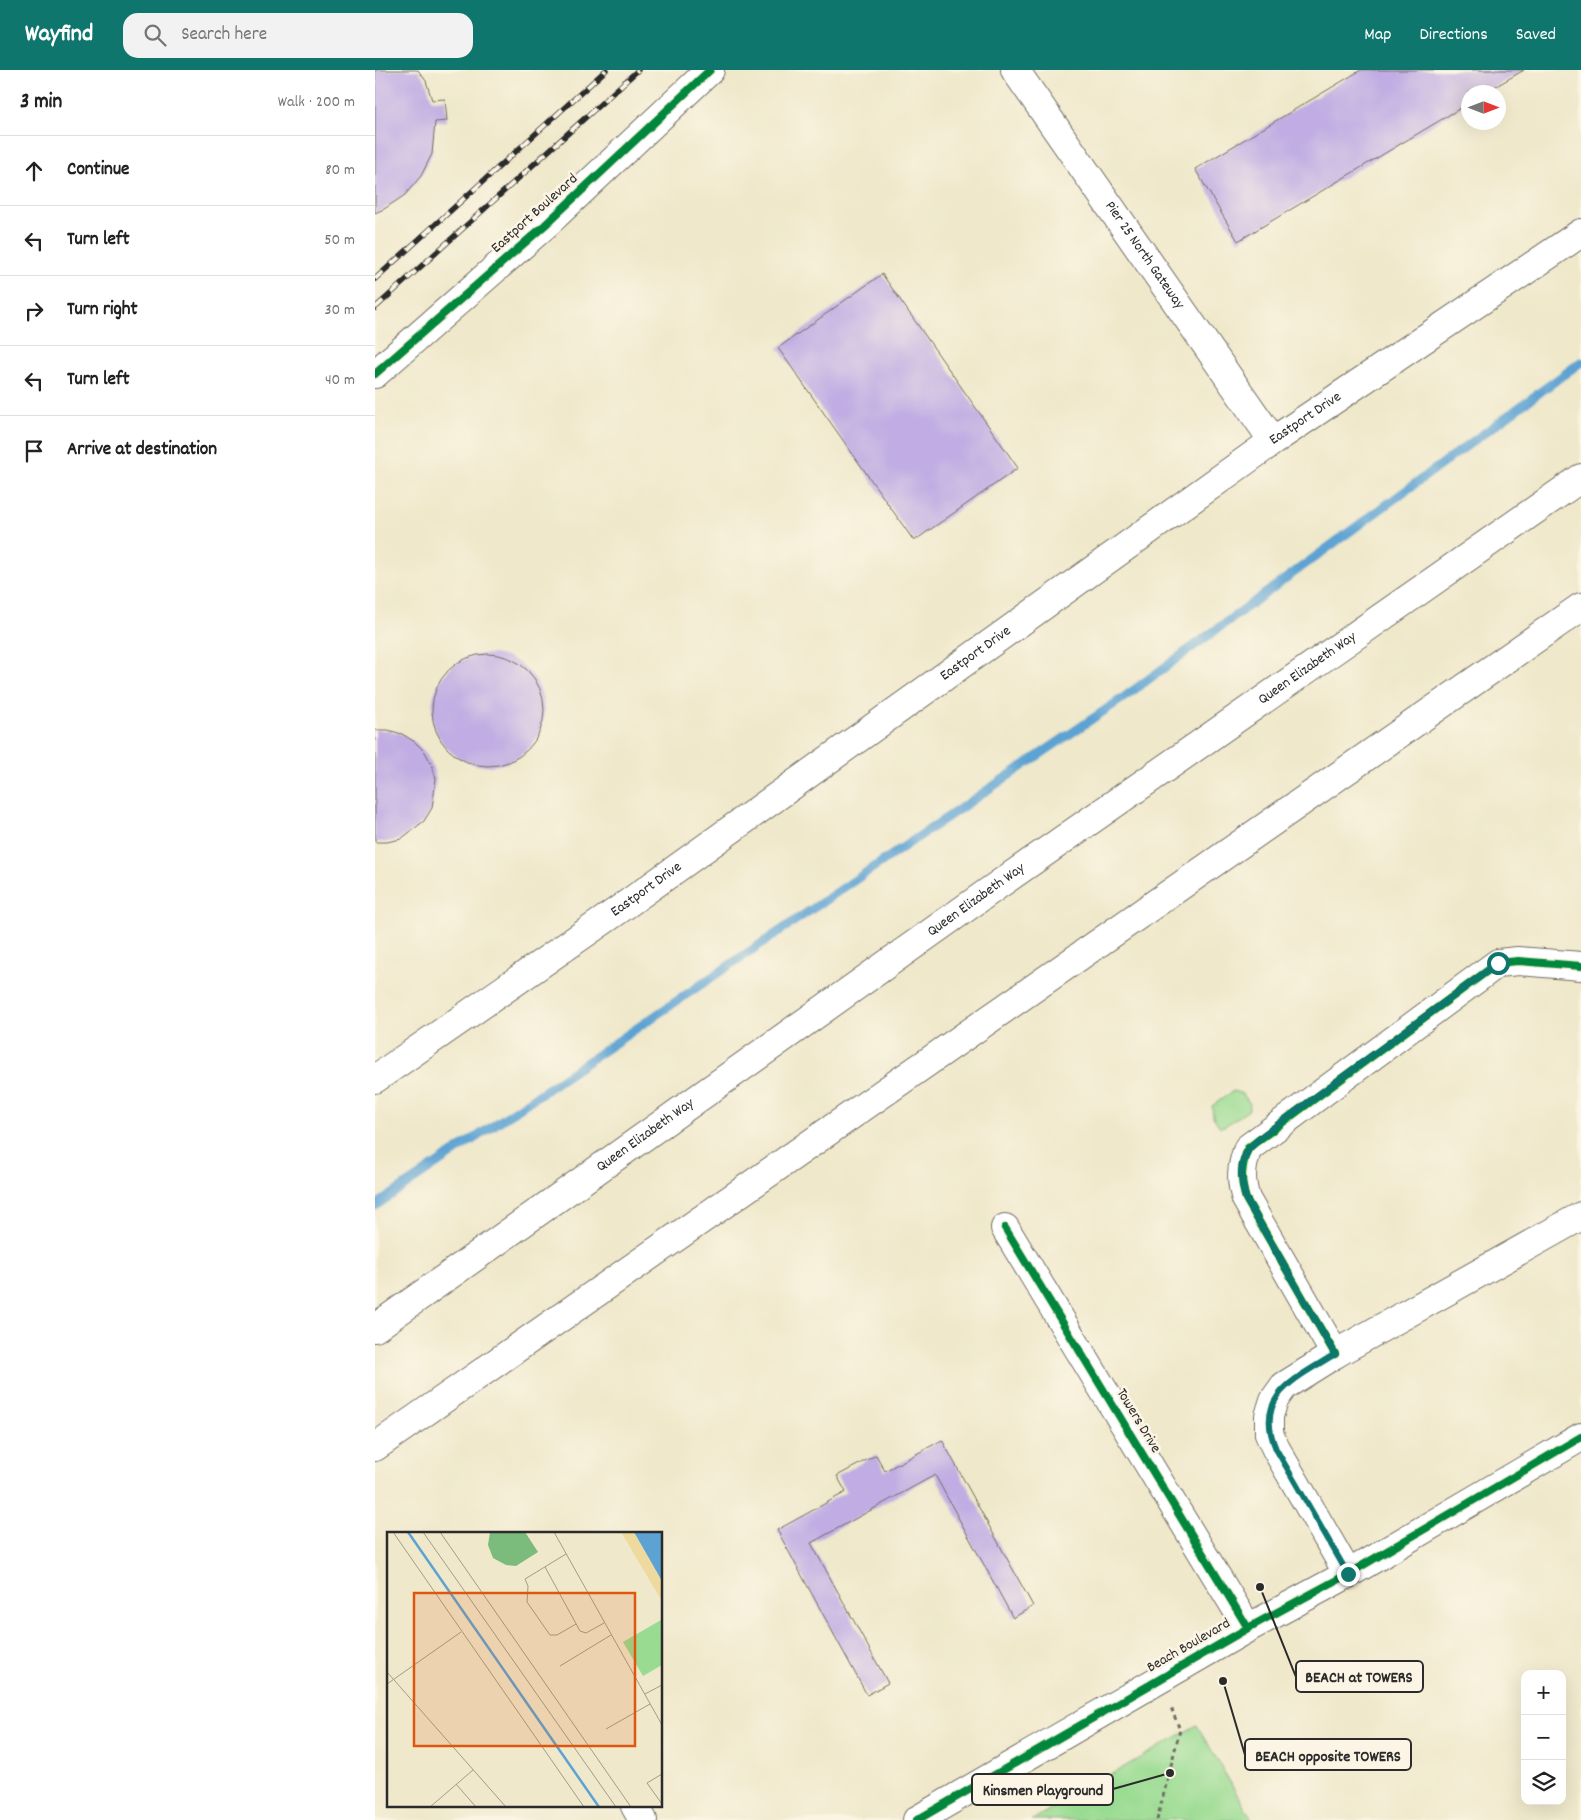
<!DOCTYPE html>
<html lang="en">
<head>
<meta charset="utf-8">
<style>
	:root { --surface:#fff; --page:#f2f2f2; --text:#222; --muted:#767676; --line:#e0e0e0; --accent:#0f766e }
	body { margin:0; font-family:Dekko,sans-serif; background:var(--page); color:var(--text) }
	.controls { position:absolute; right:15px; bottom:15px; display:grid; overflow:hidden; border-radius:10px; box-shadow:0 5px 20px #0002 }
	.controls button { width:45px; height:45px; display:grid; place-items:center; padding:0; border:0; border-bottom:1px solid var(--line); background:var(--surface); color:var(--text); font:25px sans-serif }
	.compass { position:absolute; left:1086px; top:15px; width:45px; height:45px; border-radius:50%; background:var(--surface); box-shadow:0 5px 20px #0002; rotate:90deg }
	.stop { position:absolute; width:15px; height:15px; margin:-11px; border:4px solid #0f766e; border-radius:50%; background:#fff }
	.stop.end { background:#0f766e; border-color:#fff; box-shadow:0 1px 5px #0008 }
	.list { margin:0; padding:0; list-style:none }
	h2 { display:flex; justify-content:space-between; align-items:center; height:65px; margin:0; padding:0 20px; font-size:21px }
	h2 small { font-size:16px; font-weight:400; color:var(--muted) }
	.list li { display:grid; grid-template-columns:32px 1fr auto; gap:15px; align-items:center; box-sizing:border-box; height:70px; padding:0 20px; border-top:1px solid var(--line) }
	.list b { display:block; font-size:19px; white-space:nowrap }
	.list em { font-size:16px; font-style:normal; color:var(--muted) }
	.icon { flex:none; width:28px; height:28px; fill:none; stroke:currentColor; stroke-width:2; stroke-linecap:round; stroke-linejoin:round }
	.map { position:relative; flex:none; width:1206px; height:1750px; overflow:hidden }
	header { display:flex; align-items:center; gap:30px; box-sizing:border-box; height:70px; padding:0 25px; background:var(--accent); color:#fff }
	header strong { font-size:24px }
	nav { display:flex; gap:28px; margin-inline-start:auto; font-size:18px }
	.search { width:350px; height:45px; background:var(--page); display:flex; align-items:center; gap:12px; box-sizing:border-box; padding:0 18px; border-radius:15px; color:var(--muted); font-size:19px }
	main { display:flex }
	aside { flex:1; background:var(--surface) }
	.map>svg:first-child { display:block }
	.green { fill:#9adb92; stroke:#62835e }
	.lines { fill:none; stroke-linecap:round; stroke-linejoin:round }
	.stream { stroke:#5ca2d2; stroke-width:9 }
	.building { fill:#c1ade3 }
	.minor-casing { stroke:#706d63; stroke-width:30 }
	.major-casing { stroke:#706d63; stroke-width:30 }
	.highway-casing { stroke:#706d63; stroke-width:30 }
	.path { stroke:#706d63; stroke-width:3; stroke-dasharray:4 4; stroke-linecap:butt }
	.minor { stroke:#fff; stroke-width:28 }
	.major { stroke:#fff; stroke-width:28 }
	.highway { stroke:#fff; stroke-width:28 }
	.rail-casing { stroke:#2b2b2b; stroke-width:5.5 }
	.rail { stroke:#fcf5e5; stroke-width:4; stroke-dasharray:11; stroke-linecap:butt }
	.cycleway-casing { stroke:#fcf5e5; stroke-width:11 }
	.cycleway { stroke:#00873e; stroke-width:8 }
	.route { stroke:#0f766e; stroke-width:6 }
	.labels { text-anchor:middle; dominant-baseline:central; stroke-width:5; stroke-linejoin:round; paint-order:stroke }
	.street-label { font-size:15px; fill:#2b2b2b; stroke:#fcf5e5 }
	.inset-river { fill:none; stroke:#5ca2d2; stroke-width:2.5 }
	.inset-road { fill:none; stroke:#a19c8a; stroke-width:1 }
	.view { fill:#df570e; fill-opacity:0.15; stroke:#df570e; stroke-width:2.5 }
	.inset-edge { fill:none; stroke:#2b2b2b; stroke-width:2.5 }
	.leader { fill:none; stroke:#2b2b2b; stroke-width:2 }
	.callout-dot { fill:#2b2b2b; stroke:#fcf5e5; stroke-width:2 }
	.callout { fill:#fcf5e5; stroke:#2b2b2b; stroke-width:2 }
	.callout-label { font-size:16px; text-anchor:middle; font-weight:bold; fill:#2b2b2b }
</style>
</head>
<body>
<header>
<strong>Wayfind</strong>
<div class="search"><svg class="icon" aria-label="search" viewBox="0 0 24 24"><circle cx="10" cy="10" r="6"/><path d="M15 15l6 6"/></svg>Search here</div>
<nav><a>Map</a><a>Directions</a><a>Saved</a></nav>
</header>
<main>
<aside>
<h2>3 min<small>Walk · 200 m</small></h2>
<ul class="list">
<li><svg class="icon" aria-label="ahead" viewBox="0 0 24 24"><path d="M12 20V5M6 11l6-6 6 6"/></svg><div><b>Continue</b></div><em>80 m</em></li>
<li><svg class="icon" aria-label="left" viewBox="0 0 24 24"><path d="M17 20v-9H6M10 6l-5 5 5 5"/></svg><div><b>Turn left</b></div><em>50 m</em></li>
<li><svg class="icon" aria-label="right" viewBox="0 0 24 24"><path d="M7 20v-9h11M14 6l5 5-5 5"/></svg><div><b>Turn right</b></div><em>30 m</em></li>
<li><svg class="icon" aria-label="left" viewBox="0 0 24 24"><path d="M17 20v-9H6M10 6l-5 5 5 5"/></svg><div><b>Turn left</b></div><em>40 m</em></li>
<li><svg class="icon" aria-label="arrive" viewBox="0 0 24 24"><path d="M6 21V4h12l-3 4 3 4H6"/></svg><div><b>Arrive at destination</b></div></li>
</ul>
</aside>
<div class="map">
<svg width="1206" height="1750" viewBox="0 0 1206 1750">
	<rect width="100%" height="100%" fill="#fcf5e5"/>
	<filter id="ink" filterUnits="userSpaceOnUse"><feTurbulence type="fractalNoise" baseFrequency=".02" numOctaves="2"/><feDisplacementMap in="SourceGraphic" scale="10" xChannelSelector="R" yChannelSelector="G"/><feConvolveMatrix kernelMatrix="1 2 1 2 8 2 1 2 1" color-interpolation-filters="sRGB"/></filter>
	<filter id="wash" filterUnits="userSpaceOnUse"><feTurbulence type="fractalNoise" baseFrequency=".0096" numOctaves="4" result="noise"/><feDisplacementMap in="SourceGraphic" scale="20" xChannelSelector="R" yChannelSelector="G"/><feGaussianBlur stdDeviation="1.12" result="paint"/><feColorMatrix in="noise" values="0 0 0 0 0 0 0 0 0 0 0 0 0 0 0 0 0 1.4 0 .05"/><feComposite in="paint" operator="in"/></filter>
	<g filter="url(#wash)">
		<rect width="100%" height="100%" fill="#efe8ca"/>
		<g class="green">
			<polygon points="858,1021 868,1024 875,1034 874,1040 850,1056 845,1057 838,1047 837,1036"/>
			<polygon points="822,1655 877,1750 657,1750"/>
		</g>
		<g class="lines">
			<polyline class="stream" points="0,1136 748,628 1206,292"/>
		</g>
		<g id="blocks">
			<g class="building">
				<polygon points="0,0 43,0 51,11 57,30 70,29 72,51 60,52 57,84 46,106 30,125 9,139 0,143"/>
				<polygon points="986,0 1149,0 1111,22 1094,22 1094,33 863,171 820,99"/>
				<polygon points="507,204 643,398 539,471 403,278"/>
				<circle cx="113" cy="640" r="56"/>
				<polygon points="0,660 13,660 27,664 40,672 50,682 57,695 61,709 57,738 49,751 26,769 12,772 0,772"/>
				<polygon points="567,1370 658,1536 638,1548 560,1405 436,1473 513,1613 492,1625 402,1460 471,1422 462,1406 501,1385 510,1401"/>
			</g>
		</g>
	</g>
	<g filter="url(#ink)">
		<use href="#blocks" fill-opacity="0" stroke="#706d63" stroke-width="1"/>
		<g class="lines">
			<g class="minor-casing">
				<g id="minor">
					<path id="s1" d="M 640,0 L 898,371"/>
					<polyline points="0,304 170,155 335,0"/>
					<polyline points="630,1158 873,1558"/>
					<path d="M 960,1284 L 871,1129 C 865,1110 866,1097 873,1078 L 1123,893 L 1143,891 L 1206,896"/>
					<polyline points="973,1504 901,1379 894,1364 894,1346 899,1330 909,1316 960,1284 1206,1146"/>
					<polyline points="260,1736 268,1750"/>
					<polyline points="542,1750 873,1558 973,1504 1206,1367"/>
				</g>
			</g>
			<g class="major-casing">
				<g id="major">
					<path id="s2" d="M 0,1009 L 245,839 L 898,371 L 1206,163"/>
				</g>
			</g>
			<g class="highway-casing">
				<g id="highway">
					<path id="s3" d="M 0,1258 L 623,815 L 1206,408"/>
					<polyline points="0,1377 1206,537"/>
				</g>
			</g>
			<polyline class="path" points="782,1750 805,1660 795,1635"/>
			<use href="#minor" class="minor"/>
			<use href="#major" class="major"/>
			<use href="#highway" class="highway"/>
			<g class="rail-casing">
				<g id="rail">
					<polyline points="0,209 231,0"/>
					<polyline points="0,238 263,0"/>
				</g>
			</g>
			<use href="#rail" class="rail"/>
			<g class="cycleway-casing">
				<g id="cycleway">
					<polyline points="0,304 170,155 335,0"/>
					<polyline points="630,1158 873,1558"/>
					<path d="M 960,1284 L 871,1129 C 865,1110 866,1097 873,1078 L 1123,893 L 1143,891 L 1206,896"/>
					<polyline points="542,1750 873,1558 973,1504 1206,1367"/>
				</g>
			</g>
			<use href="#cycleway" class="cycleway"/>
		</g>
	</g>
	<g class="lines" filter="url(#ink)">
		<path class="route" d="M 973,1504 L 901,1379 C 878,1325 921,1309 960,1284 L 871,1129 C 862,1098 864,1086 888,1065 L 1123,893"/>
	</g>
	<g class="labels">
		<g class="street-label">
			<text transform="translate(160 144) rotate(-42)">Eastport Boulevard</text>
			<text stroke="none"><textPath href="#s1" startOffset="226">Pier 25 North Gateway</textPath></text>
			<text stroke="none"><textPath href="#s2" startOffset="1141">Eastport Drive</textPath></text>
			<text stroke="none"><textPath href="#s2" startOffset="736">Eastport Drive</textPath></text>
			<text stroke="none"><textPath href="#s3" startOffset="1142">Queen Elizabeth Way</textPath></text>
			<text stroke="none"><textPath href="#s2" startOffset="331">Eastport Drive</textPath></text>
			<text stroke="none"><textPath href="#s3" startOffset="738">Queen Elizabeth Way</textPath></text>
			<text stroke="none"><textPath href="#s3" startOffset="332">Queen Elizabeth Way</textPath></text>
			<text transform="translate(763 1351) rotate(59)">Towers Drive</text>
			<text transform="translate(814 1576) rotate(-30)">Beach Boulevard</text>
		</g>
	</g>
	<g transform="translate(12 1462)">
		<rect width="275" height="275" fill="#efe8ca"/>
		<path d="M 274,88 L 275,133 L 256,144 L 236,110 Z" fill="#9adb92"/>
		<path d="M 103,0 L 138,0 L 151,20 L 129,34 L 119,33 L 106,26 L 101,13 Z" fill="#7bbb7c"/>
		<path d="M 234,0 L 247,0 L 275,49 L 275,69 Z" fill="#eeda9e"/>
		<path d="M 247,0 L 275,0 L 275,49 Z" fill="#5ca2d2"/>
		<path class="inset-river" d="M 21,0 L 212,275"/>
		<path class="inset-road" d="M 6,0 L 197,275M 36,0 L 229,275M 53,0 L 244,275M 167,0 L 275,193M 179,22 L 138,47 L 141,54 L 140,70 L 163,103 L 170,103 L 189,92M 158,35 L 193,99 L 199,101 L 217,91M 173,134 L 224,103M 0,140 L 119,275M 0,152 L 74,100M 258,162 L 275,153M 219,197 L 263,172M 275,242 L 260,251 L 275,272M 69,252 L 89,275M 43,275 L 86,238"/>
		<path class="view" d="M 27,61 L 248,61 L 248,214 L 27,214 Z"/>
		<rect width="275" height="275" class="inset-edge"/>
	</g>
	<path class="leader" d="M885 1517L921 1607M848 1611L870 1685M795 1703L738 1719"/>
	<g class="callout-dot">
		<circle cx="885" cy="1517" r="5"/>
		<circle cx="848" cy="1611" r="5"/>
		<circle cx="795" cy="1703" r="5"/>
	</g>
	<g class="callout">
		<rect x="921" y="1591" width="127" height="31" rx="5"/>
		<rect x="870" y="1669" width="166" height="31" rx="5"/>
		<rect x="597" y="1704" width="141" height="31" rx="5"/>
	</g>
	<g class="callout-label">
		<text x="984" y="1612">BEACH at TOWERS</text>
		<text x="953" y="1691">BEACH opposite TOWERS</text>
		<text x="668" y="1725">Kinsmen Playground</text>
	</g>
</svg>
<div class="controls">
<button>+</button>
<button>−</button>
<button><svg class="icon" aria-label="layers" viewBox="0 0 24 24"><path d="M12 4l9 5-9 5-9-5zM3 14l9 5 9-5"/></svg></button>
</div>
<svg class="compass" viewBox="-18 -18 36 36"><path d="M0-13l5 13h-10z" fill="#e53935"/><path d="M0 13l5-13h-10z" fill="#767676"/></svg>
<div class="stop" style="left:1123px;top:893px"></div>
<div class="stop end" style="left:973px;top:1504px"></div>
</div>
</main>
</body>
</html>
